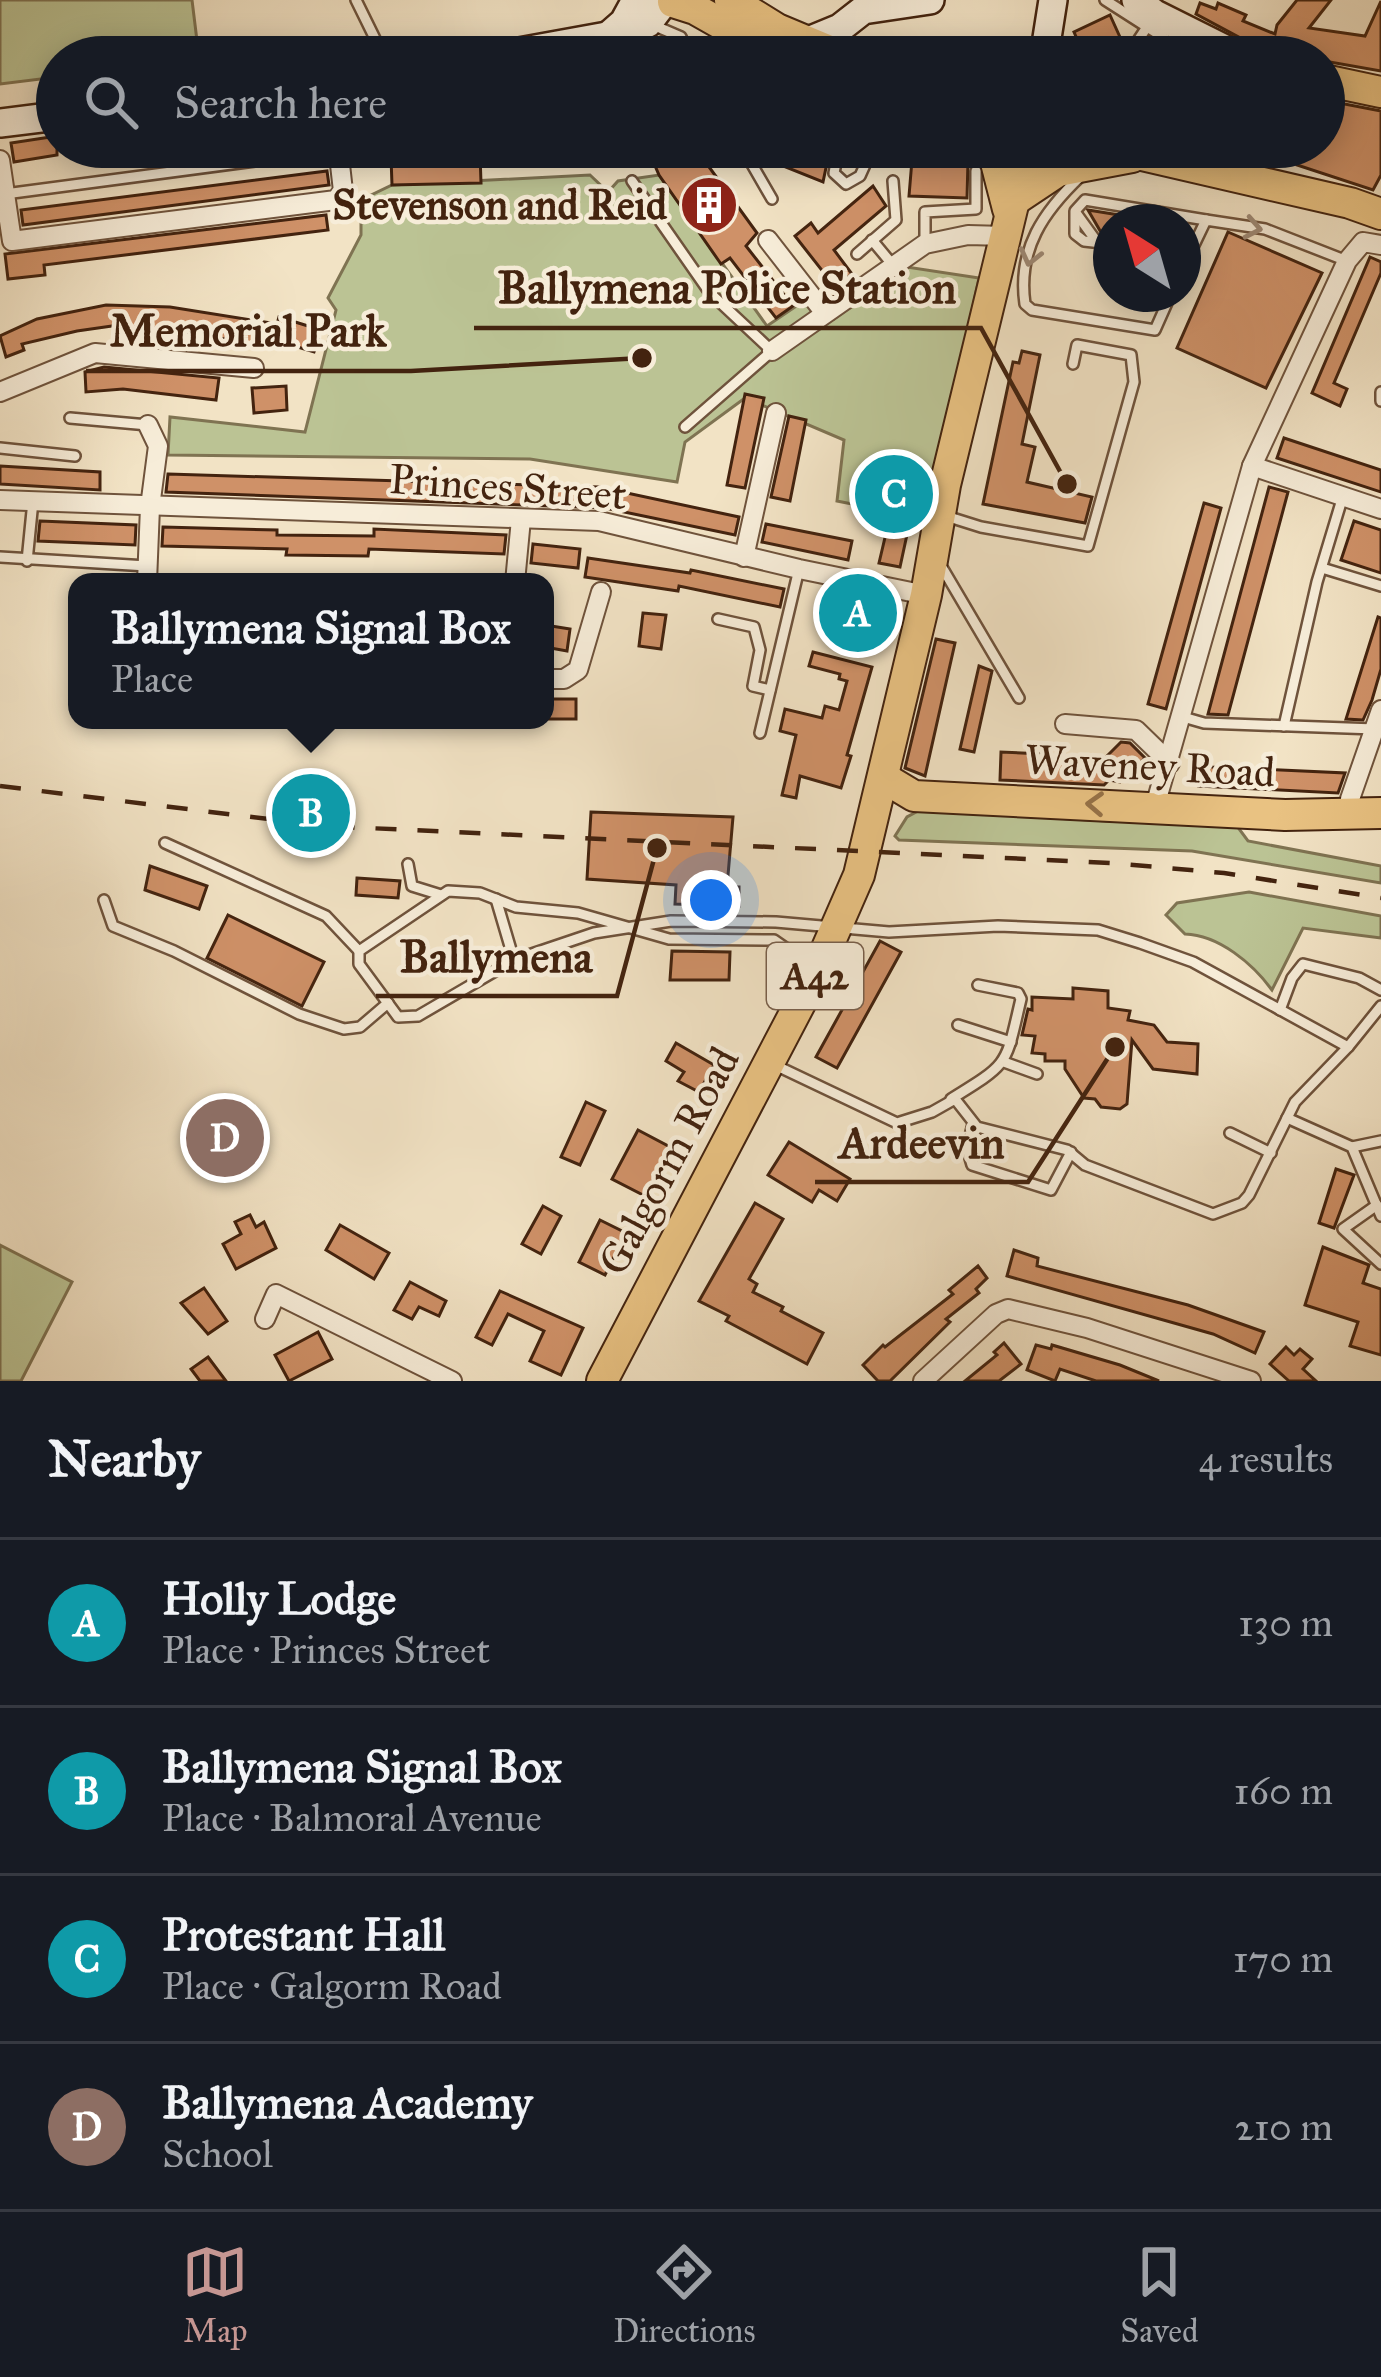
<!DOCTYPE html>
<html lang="en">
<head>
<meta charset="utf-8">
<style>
	:root { --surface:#171b24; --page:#242831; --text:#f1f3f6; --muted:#9ea1a6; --line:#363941; --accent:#c59692 }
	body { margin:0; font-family:"IM FELL Great Primer",serif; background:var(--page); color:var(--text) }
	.compass { position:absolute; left:1093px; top:204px; width:108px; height:108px; border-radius:50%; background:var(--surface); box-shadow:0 6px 30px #0003; rotate:323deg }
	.you { position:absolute; left:711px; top:900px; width:42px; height:42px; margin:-30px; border:9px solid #fff; border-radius:50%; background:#1a73e8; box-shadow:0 0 0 18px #1a73e833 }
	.badge { display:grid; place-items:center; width:78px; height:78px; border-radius:50%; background:var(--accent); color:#fff; font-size:39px; font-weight:700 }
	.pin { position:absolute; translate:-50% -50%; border:6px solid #fff; box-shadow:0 3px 12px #0006 }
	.popup { position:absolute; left:68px; top:573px; width:486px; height:156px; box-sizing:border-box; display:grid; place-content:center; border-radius:24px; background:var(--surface); filter:drop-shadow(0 3px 9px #0005); font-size:39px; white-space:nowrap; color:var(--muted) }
	.popup b { font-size:45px; color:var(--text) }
	.popup::after { content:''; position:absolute; left:50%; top:100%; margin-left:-24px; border:24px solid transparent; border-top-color:var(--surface) }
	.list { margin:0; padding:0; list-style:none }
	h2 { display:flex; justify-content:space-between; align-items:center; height:156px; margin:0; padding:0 48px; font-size:51px }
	h2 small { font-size:39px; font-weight:400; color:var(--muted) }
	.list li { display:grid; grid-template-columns:78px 1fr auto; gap:36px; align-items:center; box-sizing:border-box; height:168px; padding:0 48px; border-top:3px solid var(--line) }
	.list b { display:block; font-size:45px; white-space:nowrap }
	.list p { margin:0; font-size:39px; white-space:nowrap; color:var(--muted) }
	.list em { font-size:39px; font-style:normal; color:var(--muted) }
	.icon { flex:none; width:66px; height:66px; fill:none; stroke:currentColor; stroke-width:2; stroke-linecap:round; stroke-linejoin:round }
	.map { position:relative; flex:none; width:1381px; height:1381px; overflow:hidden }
	.search { position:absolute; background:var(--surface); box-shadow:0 6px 30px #0003; left:36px; right:36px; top:36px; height:132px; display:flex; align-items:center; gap:30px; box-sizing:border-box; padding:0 42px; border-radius:66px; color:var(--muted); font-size:45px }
	.sheet { height:828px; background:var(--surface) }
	nav { display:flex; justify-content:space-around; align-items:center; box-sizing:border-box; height:168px; border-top:3px solid var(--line); background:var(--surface); font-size:33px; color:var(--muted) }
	nav a { display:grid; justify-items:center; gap:6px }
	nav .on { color:var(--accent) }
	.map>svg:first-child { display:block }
	.green { fill:#bbc394; stroke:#7f7352; stroke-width:3 }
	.building { fill:#cf9168; stroke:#43230f; stroke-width:3 }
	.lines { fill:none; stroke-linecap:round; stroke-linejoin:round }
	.lane-casing { stroke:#6f533c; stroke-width:14 }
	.street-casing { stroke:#6f533c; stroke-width:22 }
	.secondary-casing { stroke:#43230f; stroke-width:32 }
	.primary-casing { stroke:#43230f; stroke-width:34 }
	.lane { stroke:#f7edd9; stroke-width:9 }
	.street { stroke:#f7edd9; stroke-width:18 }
	.secondary { stroke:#f7edd9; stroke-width:27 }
	.primary { stroke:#e9c282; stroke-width:30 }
	.rail { stroke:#43230f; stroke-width:4.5; stroke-dasharray:21 21; stroke-linecap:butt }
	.oneway { stroke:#9d8874 }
	.oneway2 { stroke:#967248 }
	.labels { text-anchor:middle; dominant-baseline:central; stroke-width:9; stroke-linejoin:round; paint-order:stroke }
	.shield { fill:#f7edd9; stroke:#79604c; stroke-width:3 }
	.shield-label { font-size:39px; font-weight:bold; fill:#43230f }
	.poi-label { font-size:42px; font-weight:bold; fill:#43230f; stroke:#f7edd9; text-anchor:end }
	.street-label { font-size:42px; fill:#43230f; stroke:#f7edd9 }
	.leader { fill:none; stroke:#43230f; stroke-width:4.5 }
	.callout-dot { fill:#43230f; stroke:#f7edd9; stroke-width:4.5 }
	.callout-label { font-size:45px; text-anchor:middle; font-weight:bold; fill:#43230f; stroke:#f7edd9; stroke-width:9; stroke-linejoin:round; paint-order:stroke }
</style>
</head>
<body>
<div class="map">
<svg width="1381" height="1381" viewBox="0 0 1381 1381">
	<rect width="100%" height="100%" fill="#f2e3c5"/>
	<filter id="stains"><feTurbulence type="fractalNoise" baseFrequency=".00167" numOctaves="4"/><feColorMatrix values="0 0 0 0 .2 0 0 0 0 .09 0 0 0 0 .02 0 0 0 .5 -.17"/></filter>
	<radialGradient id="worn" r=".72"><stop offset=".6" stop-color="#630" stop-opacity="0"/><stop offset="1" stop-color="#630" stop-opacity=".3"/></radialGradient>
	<g class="green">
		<polygon points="0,0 192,0 199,57 57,57 57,77 0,84"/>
		<polygon points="590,175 608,192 618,181 659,175 767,326 814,294 834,319 907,267 979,278 934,485 865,470 857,505 837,501 844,440 745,398 685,442 677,482 530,459 168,455 170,417 305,432 336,310 328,298 361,235 361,200 392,185"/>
		<polygon points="920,810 1107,821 1155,818 1234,822 1248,841 1381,866 1381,883 1192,851 899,840 895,836 907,817"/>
		<path d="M 1249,892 L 1381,916 L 1381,938 L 1303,928 L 1272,990 C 1253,964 1219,935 1185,934 L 1166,915 L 1177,903 Z"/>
		<polygon points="0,1245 72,1282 21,1381 0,1381"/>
	</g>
	<g class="building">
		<polygon points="1297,0 1331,0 1309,28 1365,36 1381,1 1381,71 1324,61 1324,57 1272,55 1196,14 1200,3 1216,9 1218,3 1246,15 1243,21 1275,34 1277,25"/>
		<polygon points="1110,15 1124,46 1110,57 1085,57 1074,32"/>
		<polygon points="1324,100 1381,111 1381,175 1373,190 1297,165 1301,147 1324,147"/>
		<polygon points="57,136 57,155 14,162 11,143"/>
		<polygon points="647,147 733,147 734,150 704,160 757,233 746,246 793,306 776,318 730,258 721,264 659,175"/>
		<polygon points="791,147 825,147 822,155 828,158 823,182 783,166"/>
		<polygon points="480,154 481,183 392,185 391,157"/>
		<polygon points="912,160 968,161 967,198 909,196"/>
		<polygon points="327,171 329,185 23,225 21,210"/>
		<polygon points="873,186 886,206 834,250 852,274 835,287 795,236 811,223 818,233"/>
		<polygon points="1088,210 1163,222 1111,222 1111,235 1102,234"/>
		<polygon points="326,215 328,230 44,265 45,275 8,279 5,254"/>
		<polygon points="1228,232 1322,273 1266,388 1177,348"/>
		<polygon points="1370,257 1381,262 1381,273 1334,383 1347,389 1340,406 1312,393"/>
		<polygon points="106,305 170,307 277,324 279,317 321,330 314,352 257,335 255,344 176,331 126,330 126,324 77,331 22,344 24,350 6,357 0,336 37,319"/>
		<polygon points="1022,351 1040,355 1022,444 1035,447 1027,482 1092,497 1085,523 983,504 1013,362 1019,363"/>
		<polygon points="104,367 219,378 216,400 123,389 86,392 85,372"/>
		<polygon points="286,386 287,410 254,413 252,388"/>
		<polygon points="745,394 764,398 745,488 727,485"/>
		<polygon points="789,416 806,420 790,501 771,497"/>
		<polygon points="1284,438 1381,470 1381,492 1277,458"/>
		<polygon points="0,466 100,472 100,490 0,484"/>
		<polygon points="865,469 926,483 919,518 911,516 900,567 879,563 891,512 857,505"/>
		<polygon points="168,474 599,487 739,517 735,535 605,508 166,492"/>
		<polygon points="1269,487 1288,492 1228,715 1208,714"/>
		<polygon points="1204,503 1221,508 1166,709 1148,704"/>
		<polygon points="40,521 136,525 135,545 38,541"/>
		<polygon points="1354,521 1381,530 1381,573 1341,560"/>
		<polygon points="766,524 852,541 848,560 762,542"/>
		<polygon points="163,527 277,530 277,535 374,536 374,529 506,535 504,554 369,549 368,556 286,555 287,549 162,546"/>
		<polygon points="533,544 580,549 578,568 531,563"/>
		<polygon points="588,558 690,573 691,570 784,589 780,607 679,586 678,591 585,577"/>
		<polygon points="855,594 881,599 874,628 829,619 831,603 853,607"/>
		<polygon points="643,613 666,615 661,649 639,646"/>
		<polygon points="1378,617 1381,618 1381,669 1372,700 1363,720 1346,719"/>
		<polygon points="545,625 570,629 567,651 545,647"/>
		<polygon points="936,639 955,643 925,776 905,768"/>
		<polygon points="813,652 872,667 847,755 851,756 841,788 800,776 796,798 782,795 796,735 780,731 785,709 822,718 825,706 839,710 847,681 839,679 840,674 809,666"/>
		<polygon points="979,666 992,671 974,752 960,749"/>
		<rect x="545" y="699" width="31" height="20"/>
		<polygon points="1121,742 1130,743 1145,758 1120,782 1109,780 1104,785 1000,780 1001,752 1043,754 1043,760 1099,764"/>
		<polygon points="1200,766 1213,767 1345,773 1338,793 1199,786"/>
		<polygon points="295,802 329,804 328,820 294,818"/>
		<polygon points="591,812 733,817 727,887 739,887 739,906 675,904 676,885 587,879"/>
		<polygon points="150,866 207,886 199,909 145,890"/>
		<polygon points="357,878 400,881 398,898 356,895"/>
		<polygon points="228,915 324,962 302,1006 207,958"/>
		<polygon points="880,941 901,952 837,1068 816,1057"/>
		<polygon points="672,951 730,952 729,980 670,980"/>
		<polygon points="1073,988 1108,991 1108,1008 1130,1011 1128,1020 1154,1025 1167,1042 1198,1044 1197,1074 1153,1069 1132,1040 1127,1104 1120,1109 1101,1107 1095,1099 1084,1098 1065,1069 1065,1061 1045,1061 1045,1054 1032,1053 1035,1036 1022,1035 1028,1009 1032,1010 1032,997 1073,999"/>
		<polygon points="676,1043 714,1065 699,1092 678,1081 684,1072 666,1061"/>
		<polygon points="586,1102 605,1111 580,1165 561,1157"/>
		<polygon points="638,1130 670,1147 645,1196 612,1179"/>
		<polygon points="789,1142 850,1179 837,1201 819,1190 812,1202 768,1175"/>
		<polygon points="1336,1169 1354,1175 1334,1228 1319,1223"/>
		<polygon points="755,1203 783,1219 749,1279 757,1284 753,1292 783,1307 781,1311 823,1333 807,1364 726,1321 729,1316 699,1301"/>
		<polygon points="543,1206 561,1216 541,1254 522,1244"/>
		<polygon points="250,1215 256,1227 264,1222 276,1248 236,1269 223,1244 241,1234 235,1222"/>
		<polygon points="600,1220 626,1233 605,1275 579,1262"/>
		<polygon points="340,1225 389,1253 374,1279 326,1250"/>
		<polygon points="1323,1247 1369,1265 1363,1283 1381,1289 1381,1355 1350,1346 1358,1322 1305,1305"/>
		<polygon points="1014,1250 1038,1258 1037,1266 1188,1305 1264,1332 1255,1353 1213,1334 1007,1276"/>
		<polygon points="978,1266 987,1278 976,1289 979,1293 946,1319 950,1322 890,1381 878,1381 863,1365 883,1345 885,1347 953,1294 949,1290"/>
		<polygon points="410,1282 446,1301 439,1316 419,1307 412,1319 394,1310"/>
		<polygon points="204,1288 227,1321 208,1334 181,1303"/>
		<polygon points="500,1291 583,1328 561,1375 530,1361 544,1331 508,1314 492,1345 476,1337"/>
		<polygon points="318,1332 332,1359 289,1381 275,1355"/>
		<polygon points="1004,1343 1021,1364 999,1381 965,1381 997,1355 994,1352"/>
		<polygon points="1036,1345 1051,1349 1052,1345 1120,1365 1159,1381 1096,1381 1060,1369 1055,1381 1027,1370"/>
		<polygon points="1286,1347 1294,1355 1300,1349 1312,1359 1303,1369 1316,1381 1289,1381 1270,1364"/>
		<polygon points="208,1357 226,1381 200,1381 191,1369"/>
	</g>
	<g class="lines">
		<g class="lane-casing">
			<g id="lane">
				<polyline points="356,0 384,57"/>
				<polyline points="1105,0 1194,57"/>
				<polyline points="653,25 681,37 690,57"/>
				<polyline points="634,54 686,45"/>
				<polyline points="1127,57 1147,27"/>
				<polyline points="742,147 772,199"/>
				<polyline points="839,147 834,173 846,184 860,176 873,147"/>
				<path d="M 1081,176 C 1044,211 1017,249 1025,304 L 1032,310 L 1155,330 L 1171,294"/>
				<polyline points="632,181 710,293 772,351 685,427"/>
				<polyline points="5,194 338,150"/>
				<polyline points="1076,213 1097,242"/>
				<polyline points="872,240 892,264"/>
				<polyline points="925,244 925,212 976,209 976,171"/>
				<polyline points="1111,244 1084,241 1075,234 1075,211 1085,200 1206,220"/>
				<polyline points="857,254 896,220 893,181"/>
				<polyline points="1183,268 1206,220 1265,229 1347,261"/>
				<polyline points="1381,392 1381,401"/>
				<polyline points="70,418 148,425"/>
				<polyline points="0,448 75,456"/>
				<polyline points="946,516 981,527 1088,546 1134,382 1131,355 1077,345 1073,364"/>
				<polyline points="0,557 147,566"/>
				<polyline points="27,561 33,501"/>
				<polyline points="937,565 943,569 1019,698"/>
				<polyline points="1322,568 1381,586"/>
				<polyline points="147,580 363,582"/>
				<polyline points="718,619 754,627 760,650 753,686 770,690"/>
				<polyline points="1183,717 1204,723 1375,729"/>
				<polyline points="1284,726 1317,582 1343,496"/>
				<polyline points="760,733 799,569"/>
				<polyline points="165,843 326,916 359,951"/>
				<polyline points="408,864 412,886 441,895"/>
				<polyline points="496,899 514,960"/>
				<polyline points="104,900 113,926 174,951 299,1014 344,1029 360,1027 388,1003"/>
				<polyline points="813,967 774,940 669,939 578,913 516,907 480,893 448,891 359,951 359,964 398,1017 418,1016 514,960 594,933 671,921 776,922 889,932 998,926 1098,930 1140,943 1193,962 1348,1047"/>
				<polyline points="1280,1010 1292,978 1303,964 1359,978 1381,990"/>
				<polyline points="958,1025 1011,1042"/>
				<polyline points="1004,1062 1037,1074"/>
				<polyline points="777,1066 897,1123 932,1112 955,1099 977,1127 1067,1150 1085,1165 1213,1214 1242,1203 1249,1195 1295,1102 1348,1047 1381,1006"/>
				<path d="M 951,1099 C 1011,1062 1005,1066 1021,999 L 1018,993 L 978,985"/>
				<polyline points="1287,1118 1352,1147 1381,1216"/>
				<polyline points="973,1124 967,1148 972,1165 1051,1190 1071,1152"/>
				<polyline points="1230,1133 1271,1153"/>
				<polyline points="1352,1147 1381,1141"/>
				<polyline points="1377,1205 1343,1229 1381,1264"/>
			</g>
		</g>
		<g class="street-casing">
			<g id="street">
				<polyline points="0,160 12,241 336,200 343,191 338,147"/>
				<polyline points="768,240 824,312"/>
				<polyline points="772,351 925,244 968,235 1005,236"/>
				<polyline points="0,392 95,353 254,368"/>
				<polyline points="1252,466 1381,509"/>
				<polyline points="0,500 599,521 799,569 926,595"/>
				<polyline points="744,557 776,413"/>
				<polyline points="147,582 150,507 158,446 148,425"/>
				<polyline points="515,582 521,519"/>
				<polyline points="545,679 564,679 578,670 601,592"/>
				<polyline points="1065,724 1136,730 1170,763"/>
				<polyline points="1155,806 1252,466 1347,261 1363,242 1381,245"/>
				<polyline points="1349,816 1350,799 1381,710"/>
				<polyline points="265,1319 276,1294 452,1381"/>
				<polyline points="923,1381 996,1314 1008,1309 1087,1328 1251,1381"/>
			</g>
		</g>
		<g class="secondary-casing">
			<g id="secondary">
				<polyline points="1136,0 1155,14 1241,57"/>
				<polyline points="608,36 624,22 636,0"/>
				<polyline points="806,42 840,28 863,10 930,0"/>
				<polyline points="491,57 629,32 648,23 661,6"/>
				<polyline points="1044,57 1053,0"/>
				<polyline points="0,123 57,116"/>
			</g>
		</g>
		<g class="primary-casing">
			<g id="primary">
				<polyline points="730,0 777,29 844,57"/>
				<polyline points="673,2 695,9 780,57"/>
				<polyline points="1324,80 1381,92"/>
				<polyline points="992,147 1008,209"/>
				<polyline points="1107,147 1350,203 1381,214"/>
				<polyline points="1226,147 1253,180"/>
				<polyline points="1013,201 1058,171 1132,157"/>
				<polyline points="884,778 914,796 1285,815 1381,813"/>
				<polyline points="602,1381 817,971 859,875 926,595 945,485 1027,147"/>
			</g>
		</g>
		<use href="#lane" class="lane"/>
		<use href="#street" class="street"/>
		<use href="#secondary" class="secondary"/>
		<use href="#primary" class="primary"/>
		<polyline class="rail" points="0,786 325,826 1111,863 1224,873 1381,898"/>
	</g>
	<defs><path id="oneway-chevron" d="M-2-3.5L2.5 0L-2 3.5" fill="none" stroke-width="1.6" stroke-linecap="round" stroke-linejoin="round" transform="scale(3)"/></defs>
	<g class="oneway">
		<use href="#oneway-chevron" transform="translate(1253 228) rotate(11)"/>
		<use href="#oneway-chevron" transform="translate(1030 257) rotate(104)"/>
	</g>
	<use class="oneway2" href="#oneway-chevron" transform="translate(1095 804) rotate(-177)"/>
	<defs>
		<g id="building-disc" transform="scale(3)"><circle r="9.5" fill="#8f2418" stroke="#f7edd9"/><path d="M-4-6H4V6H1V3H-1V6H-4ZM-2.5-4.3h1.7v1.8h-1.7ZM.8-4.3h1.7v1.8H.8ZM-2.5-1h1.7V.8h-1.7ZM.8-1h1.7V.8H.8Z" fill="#fff"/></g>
	</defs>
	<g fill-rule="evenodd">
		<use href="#building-disc" x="709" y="205"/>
	</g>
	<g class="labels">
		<rect class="shield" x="767" y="943" width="96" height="66" rx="9"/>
		<g class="shield-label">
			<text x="815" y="976">A42</text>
		</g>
		<g class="poi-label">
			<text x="667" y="205">Stevenson and Reid</text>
		</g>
		<g class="street-label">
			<text transform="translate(508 487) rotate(4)">Princes Street</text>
			<text transform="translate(1150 766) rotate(3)">Waveney Road</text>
			<text transform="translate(669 1161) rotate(-62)">Galgorm Road</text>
		</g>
	</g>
	<path class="leader" d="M1067 484L981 328H474M642 358L411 371H86M657 848L617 996H376M1115 1047L1028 1182H815"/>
	<g class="callout-dot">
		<circle cx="1067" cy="484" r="12"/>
		<circle cx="642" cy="358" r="12"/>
		<circle cx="657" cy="848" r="12"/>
		<circle cx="1115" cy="1047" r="12"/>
	</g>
	<g class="callout-label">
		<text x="727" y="303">Ballymena Police Station</text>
		<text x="248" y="346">Memorial Park</text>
		<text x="496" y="972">Ballymena</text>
		<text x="922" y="1158">Ardeevin</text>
	</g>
	<rect width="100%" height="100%" filter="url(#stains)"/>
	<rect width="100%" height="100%" fill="url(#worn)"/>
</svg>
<svg class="compass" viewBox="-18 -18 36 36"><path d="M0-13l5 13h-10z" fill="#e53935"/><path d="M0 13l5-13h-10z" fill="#9ea1a6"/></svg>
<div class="you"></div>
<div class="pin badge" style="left:858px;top:613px;background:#0f9aa8">A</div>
<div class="pin badge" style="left:311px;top:813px;background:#0f9aa8">B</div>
<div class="popup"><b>Ballymena Signal Box</b>Place</div>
<div class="pin badge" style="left:894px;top:494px;background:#0f9aa8">C</div>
<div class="pin badge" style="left:225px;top:1138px;background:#8d6e63">D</div>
<div class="search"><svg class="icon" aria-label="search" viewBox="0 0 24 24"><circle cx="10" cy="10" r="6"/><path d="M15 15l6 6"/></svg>Search here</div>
</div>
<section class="sheet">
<h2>Nearby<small>4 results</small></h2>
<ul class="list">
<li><span class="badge" style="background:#0f9aa8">A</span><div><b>Holly Lodge</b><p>Place · Princes Street</p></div><em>130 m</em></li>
<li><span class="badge" style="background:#0f9aa8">B</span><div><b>Ballymena Signal Box</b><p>Place · Balmoral Avenue</p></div><em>160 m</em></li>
<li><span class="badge" style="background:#0f9aa8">C</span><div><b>Protestant Hall</b><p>Place · Galgorm Road</p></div><em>170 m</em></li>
<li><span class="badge" style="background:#8d6e63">D</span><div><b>Ballymena Academy</b><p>School</p></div><em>210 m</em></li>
</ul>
</section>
<nav>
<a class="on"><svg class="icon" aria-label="map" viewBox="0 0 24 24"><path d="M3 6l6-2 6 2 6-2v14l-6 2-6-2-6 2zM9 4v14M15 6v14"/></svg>Map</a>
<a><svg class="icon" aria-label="directions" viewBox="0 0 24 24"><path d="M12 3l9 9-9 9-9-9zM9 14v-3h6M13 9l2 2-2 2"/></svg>Directions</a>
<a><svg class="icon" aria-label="saved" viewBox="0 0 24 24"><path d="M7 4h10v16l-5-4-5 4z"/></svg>Saved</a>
</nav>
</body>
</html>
